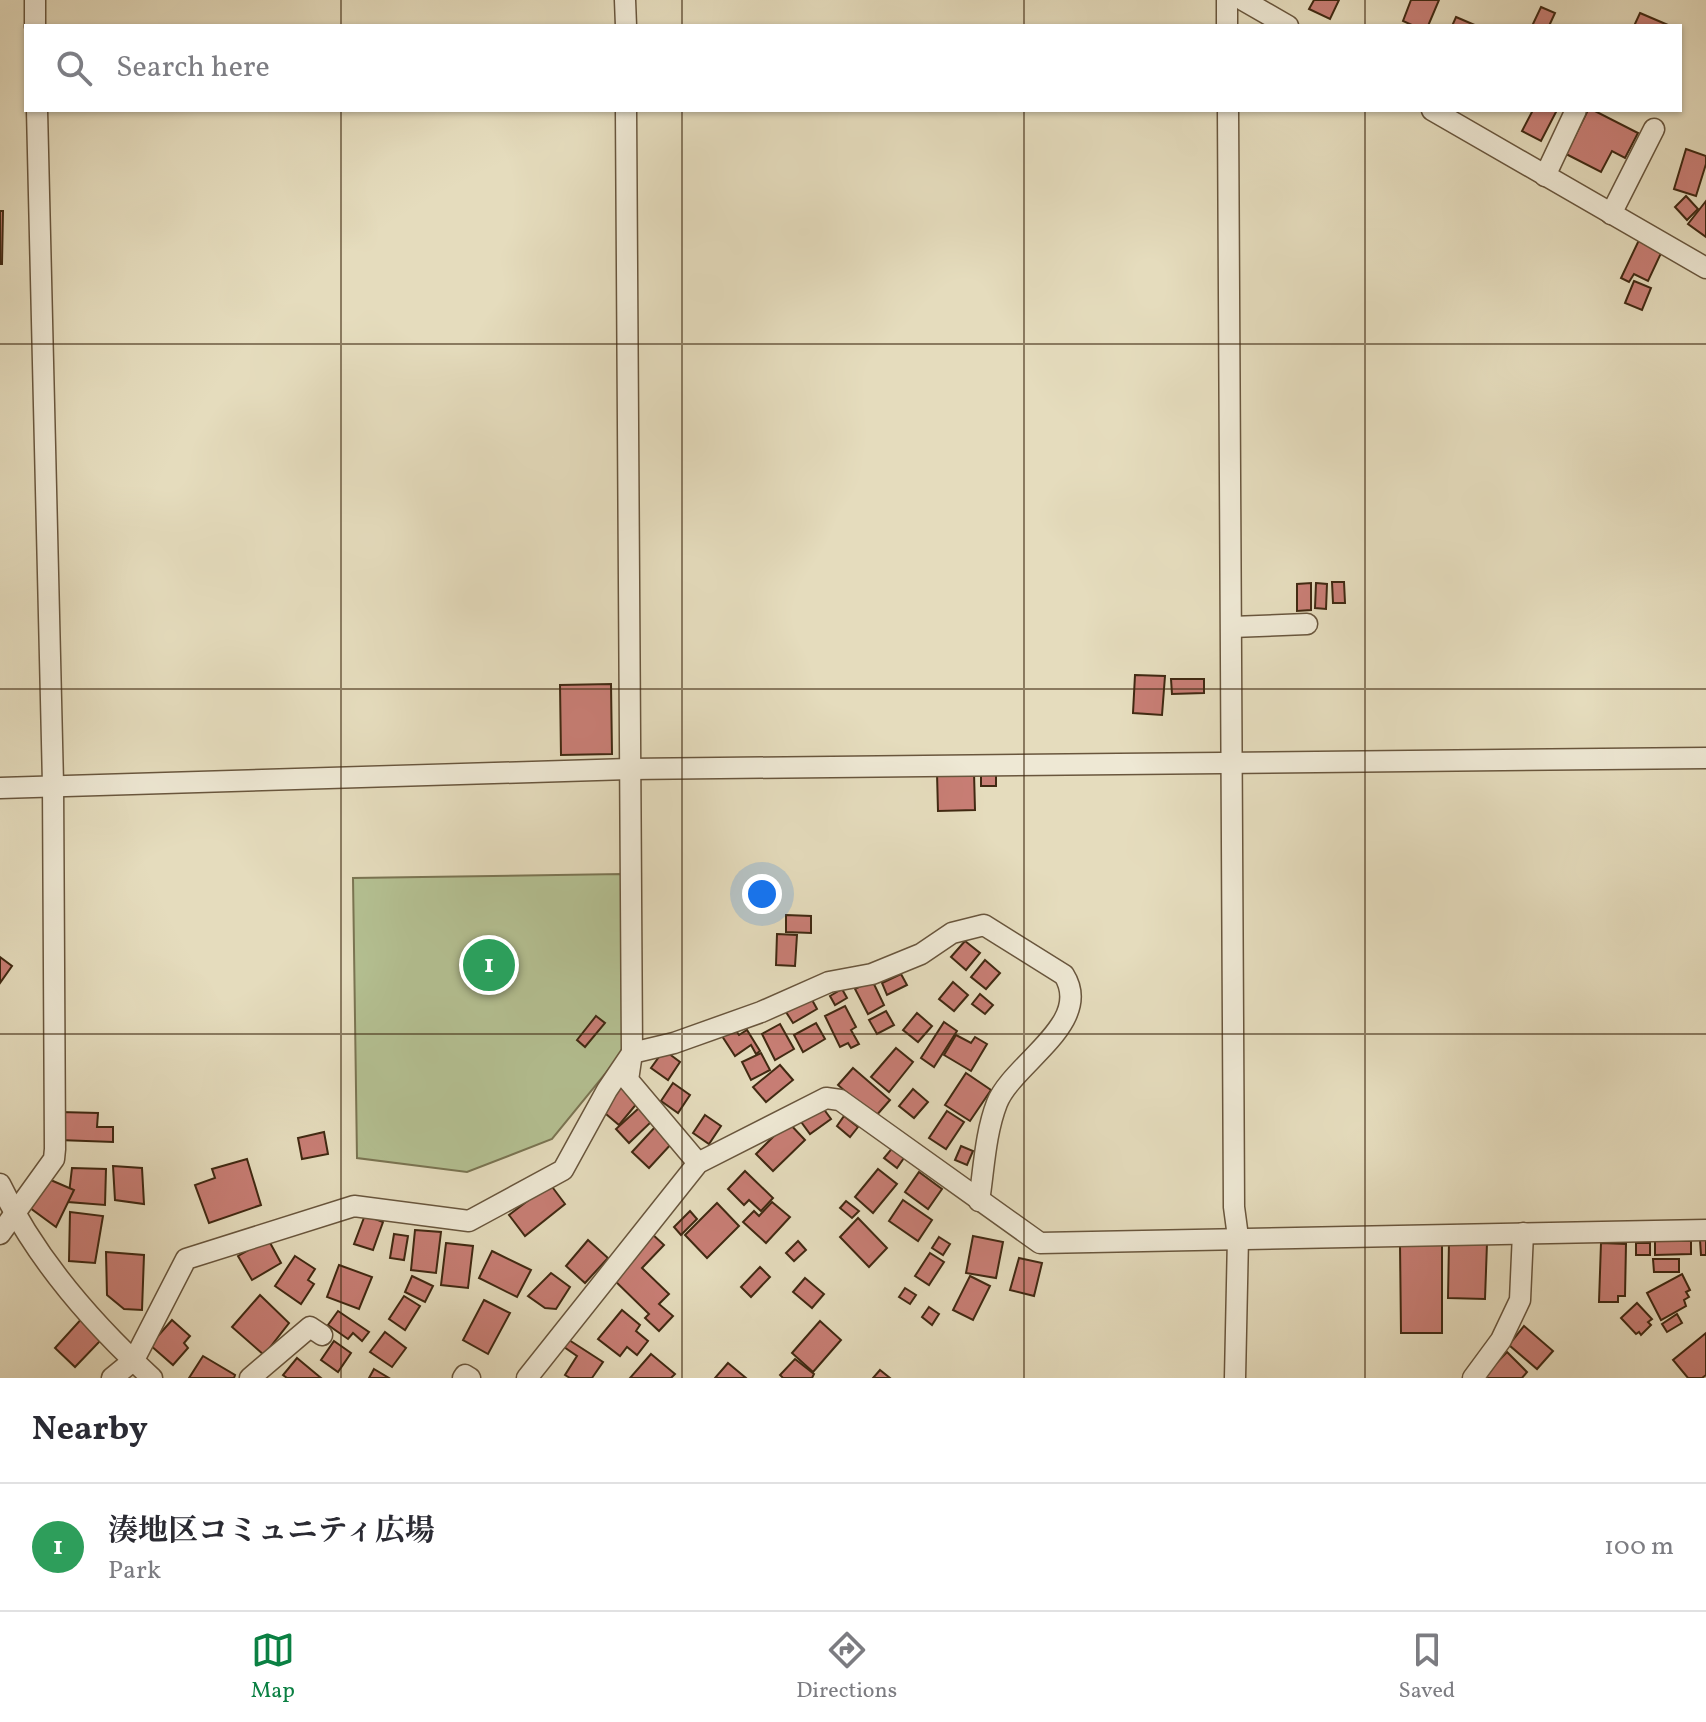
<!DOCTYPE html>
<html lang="en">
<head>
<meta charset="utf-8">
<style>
	:root { --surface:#fff; --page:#f7f7f7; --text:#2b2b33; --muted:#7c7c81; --line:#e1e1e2; --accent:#0b8043 }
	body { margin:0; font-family:Vollkorn,"Noto Serif JP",serif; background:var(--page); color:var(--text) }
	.you { position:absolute; left:762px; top:894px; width:28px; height:28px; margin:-20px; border:6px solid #fff; border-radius:50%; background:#1a73e8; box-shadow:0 0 0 12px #1a73e833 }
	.badge { display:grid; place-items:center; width:52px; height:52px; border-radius:50%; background:var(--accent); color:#fff; font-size:26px; font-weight:700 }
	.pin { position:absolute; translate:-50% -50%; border:4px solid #fff; box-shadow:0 2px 8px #0006 }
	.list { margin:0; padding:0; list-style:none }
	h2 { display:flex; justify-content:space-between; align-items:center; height:104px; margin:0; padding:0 32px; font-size:34px }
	h2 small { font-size:26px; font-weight:400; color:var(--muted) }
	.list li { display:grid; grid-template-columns:52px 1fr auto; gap:24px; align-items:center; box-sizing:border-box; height:128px; padding:0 32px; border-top:2px solid var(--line) }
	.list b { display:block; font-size:30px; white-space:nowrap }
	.list p { margin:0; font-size:26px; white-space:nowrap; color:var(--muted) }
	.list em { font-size:26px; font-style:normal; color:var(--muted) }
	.icon { flex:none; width:44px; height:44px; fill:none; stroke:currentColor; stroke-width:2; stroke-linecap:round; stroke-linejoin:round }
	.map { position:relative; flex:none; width:1706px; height:1378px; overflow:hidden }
	.search { position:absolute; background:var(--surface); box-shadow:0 2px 6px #0004; left:24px; right:24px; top:24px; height:88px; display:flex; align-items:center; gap:20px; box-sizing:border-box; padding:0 28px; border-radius:0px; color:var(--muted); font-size:30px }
	.sheet { height:232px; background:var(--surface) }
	nav { display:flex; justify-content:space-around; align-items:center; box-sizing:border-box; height:112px; border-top:2px solid var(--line); background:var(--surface); font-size:22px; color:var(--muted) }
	nav a { display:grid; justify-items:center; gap:4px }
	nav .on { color:var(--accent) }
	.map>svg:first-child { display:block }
	.green { fill:#b4c092; stroke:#7a7452; stroke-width:2 }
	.building { fill:#c87e75; stroke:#402912; stroke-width:2 }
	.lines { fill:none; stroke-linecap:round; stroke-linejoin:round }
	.minor-casing { stroke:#69563d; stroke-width:23 }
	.minor { stroke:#eee8d4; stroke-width:20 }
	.grid { fill:none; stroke:#402912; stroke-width:2; stroke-opacity:0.55 }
</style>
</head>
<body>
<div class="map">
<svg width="1706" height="1378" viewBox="0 0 1706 1378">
	<rect width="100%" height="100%" fill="#e5dcbd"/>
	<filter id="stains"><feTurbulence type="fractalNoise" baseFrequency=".0025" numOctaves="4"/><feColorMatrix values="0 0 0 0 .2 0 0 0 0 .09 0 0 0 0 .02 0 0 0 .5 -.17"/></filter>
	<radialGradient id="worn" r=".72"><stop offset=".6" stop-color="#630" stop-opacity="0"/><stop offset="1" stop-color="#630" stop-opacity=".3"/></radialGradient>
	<polygon class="green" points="622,874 623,1052 552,1139 467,1172 357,1158 353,878"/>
	<g class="building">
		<polygon points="1314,0 1339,0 1330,19 1309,9"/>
		<polygon points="1411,0 1439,0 1428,26 1414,26 1403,21"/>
		<polygon points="1541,7 1555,13 1549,26 1532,26"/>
		<polygon points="1640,13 1668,25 1668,26 1634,26"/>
		<polygon points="1456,17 1477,26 1452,26"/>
		<polygon points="1533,110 1557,110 1541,141 1522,131"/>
		<polygon points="1588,110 1593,110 1638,133 1625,158 1612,151 1601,172 1566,154"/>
		<polygon points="1686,149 1706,156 1706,164 1696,196 1674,189"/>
		<polygon points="1686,196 1698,209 1687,220 1675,207"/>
		<polygon points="1706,201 1706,237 1688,224"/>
		<polygon points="0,211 3,211 2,264 0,264"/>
		<polygon points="1639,240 1662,251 1648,281 1634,274 1629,282 1621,278"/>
		<polygon points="1634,281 1651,288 1642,310 1625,303"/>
		<polygon points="1332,582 1344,582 1345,603 1333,603"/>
		<polygon points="1311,583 1311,610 1297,611 1297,584"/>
		<polygon points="1316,583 1327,584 1326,609 1315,608"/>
		<polygon points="1135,675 1165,676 1162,715 1133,713"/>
		<polygon points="1171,679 1204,679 1204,693 1172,694"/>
		<polygon points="611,684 612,754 561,755 560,685"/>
		<polygon points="974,772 975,810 938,811 937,773"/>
		<polygon points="996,773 996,786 981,786 981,774"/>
		<polygon points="786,915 811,916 811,933 786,932"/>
		<polygon points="777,934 797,935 795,966 776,965"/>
		<polygon points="965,941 980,953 966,970 951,957"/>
		<polygon points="0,957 12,966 0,983"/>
		<polygon points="985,960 1000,973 986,989 971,977"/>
		<polygon points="901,974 907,985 887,995 882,983"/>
		<polygon points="872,980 884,1005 868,1014 855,989"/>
		<polygon points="953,982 968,995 954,1011 939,999"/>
		<polygon points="842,989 847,998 835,1005 830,996"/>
		<polygon points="980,994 993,1005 985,1014 972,1004"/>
		<polygon points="811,998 817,1009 793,1023 786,1012"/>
		<polygon points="845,1006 856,1027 851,1030 859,1044 851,1048 848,1043 840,1047 825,1016"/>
		<polygon points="886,1011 894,1025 877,1034 869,1020"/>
		<polygon points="917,1013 932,1026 918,1042 903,1030"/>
		<polygon points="596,1016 605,1023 585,1047 577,1040"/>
		<polygon points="944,1022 957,1031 934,1067 921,1058"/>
		<polygon points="816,1023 825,1039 803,1052 794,1035"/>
		<polygon points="780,1024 794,1049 775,1060 762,1034"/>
		<polygon points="734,1028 739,1035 747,1030 760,1051 756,1054 751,1045 735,1056 722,1036"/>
		<polygon points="956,1035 971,1043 975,1037 987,1044 971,1071 944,1055"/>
		<polygon points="896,1048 913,1062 889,1092 871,1077"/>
		<polygon points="664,1050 680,1062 668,1080 651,1068"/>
		<polygon points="761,1053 770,1070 751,1080 742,1062"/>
		<polygon points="780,1065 793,1080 766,1102 753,1087"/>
		<polygon points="853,1068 890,1100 875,1117 838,1085"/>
		<polygon points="966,1073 991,1090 970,1121 945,1105"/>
		<polygon points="673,1083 690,1095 678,1113 661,1101"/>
		<polygon points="620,1086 638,1102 619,1125 600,1109"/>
		<polygon points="913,1089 928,1102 914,1118 899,1106"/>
		<polygon points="820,1104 831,1119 810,1134 799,1119"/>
		<polygon points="639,1108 651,1122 629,1143 616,1129"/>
		<polygon points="947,1111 964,1122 946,1149 929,1138"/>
		<polygon points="60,1112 98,1113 97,1127 113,1127 113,1142 59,1140"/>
		<polygon points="705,1115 721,1126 709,1144 693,1133"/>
		<polygon points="844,1116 858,1127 850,1137 837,1126"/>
		<polygon points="788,1122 805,1140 773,1171 756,1154"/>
		<polygon points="656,1126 673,1142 649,1168 632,1152"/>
		<polygon points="324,1132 328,1154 302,1159 298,1138"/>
		<polygon points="894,1146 906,1155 897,1168 884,1158"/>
		<polygon points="961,1146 973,1151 967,1165 955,1160"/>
		<polygon points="247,1159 261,1205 209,1223 195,1185 215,1178 212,1169"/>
		<polygon points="113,1166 142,1168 144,1204 115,1200"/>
		<polygon points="72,1168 106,1169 105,1205 68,1202"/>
		<polygon points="878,1169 897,1184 873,1213 855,1197"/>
		<polygon points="745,1171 773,1198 761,1211 749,1200 744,1205 728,1189"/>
		<polygon points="919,1172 942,1189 928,1209 905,1192"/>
		<polygon points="46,1178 74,1190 56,1227 26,1205"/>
		<polygon points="550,1184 565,1204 525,1236 509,1215"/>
		<polygon points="903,1200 932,1220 918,1241 889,1221"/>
		<polygon points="846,1201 859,1211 852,1218 840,1208"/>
		<polygon points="772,1202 790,1217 766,1243 743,1222 754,1211 759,1216"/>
		<polygon points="717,1203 739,1226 707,1258 685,1235"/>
		<polygon points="690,1211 697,1219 681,1235 674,1227"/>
		<polygon points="70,1212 103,1216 95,1263 69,1261"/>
		<polygon points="365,1215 383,1222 373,1250 354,1244"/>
		<polygon points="858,1218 887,1248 869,1267 840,1237"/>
		<polygon points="415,1230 441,1232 436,1273 411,1270"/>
		<polygon points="650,1232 664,1245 642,1268 669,1294 659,1304 673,1316 659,1331 645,1318 649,1314 612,1278"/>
		<polygon points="394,1234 408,1236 404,1260 390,1258"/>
		<polygon points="973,1236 1003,1242 996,1278 966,1273"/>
		<polygon points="939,1237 950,1244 943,1255 932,1248"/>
		<polygon points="268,1239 281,1263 252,1280 238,1256"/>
		<polygon points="588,1240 608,1258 585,1283 566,1266"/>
		<polygon points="1700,1240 1706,1240 1706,1255 1701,1255"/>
		<polygon points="798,1241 806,1250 794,1261 786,1253"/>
		<polygon points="1655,1241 1691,1241 1691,1254 1655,1255"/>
		<polygon points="1449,1242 1487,1243 1485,1299 1448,1298"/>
		<polygon points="446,1243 473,1246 468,1288 441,1285"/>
		<polygon points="1442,1243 1442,1333 1401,1333 1400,1244"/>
		<polygon points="1601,1243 1626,1244 1625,1296 1618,1296 1618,1302 1599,1302"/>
		<rect x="1636" y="1243" width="14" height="12"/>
		<polygon points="492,1251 531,1270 517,1297 479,1278"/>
		<polygon points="106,1252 144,1255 142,1310 124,1309 107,1295"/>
		<polygon points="930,1253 944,1262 929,1285 915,1276"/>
		<polygon points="295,1256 315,1269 308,1280 314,1284 301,1304 275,1286"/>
		<polygon points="1019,1258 1042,1263 1034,1296 1010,1290"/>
		<polygon points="1653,1259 1679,1259 1679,1272 1654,1272"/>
		<polygon points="339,1265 372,1277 359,1309 327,1297"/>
		<polygon points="760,1267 770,1277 751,1297 741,1287"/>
		<polygon points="551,1273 570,1287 556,1309 545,1308 528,1296"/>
		<polygon points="1682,1274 1690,1290 1686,1292 1689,1297 1684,1300 1686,1306 1661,1320 1647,1293"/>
		<polygon points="412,1276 433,1286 425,1302 405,1292"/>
		<polygon points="970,1276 990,1286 973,1320 953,1310"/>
		<polygon points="805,1278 824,1294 812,1308 793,1292"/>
		<polygon points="905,1288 916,1295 910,1304 899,1297"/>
		<polygon points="260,1295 289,1323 264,1355 232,1327"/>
		<polygon points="404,1296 420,1306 405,1330 389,1319"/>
		<polygon points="484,1300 510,1313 488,1354 463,1340"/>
		<polygon points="1637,1303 1652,1319 1648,1322 1651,1325 1641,1335 1639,1332 1636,1334 1621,1318"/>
		<polygon points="929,1307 939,1314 932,1325 922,1317"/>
		<polygon points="622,1310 640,1325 636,1331 648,1341 637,1355 627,1347 620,1356 598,1339"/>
		<polygon points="338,1311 369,1332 362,1341 353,1333 348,1339 328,1325"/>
		<polygon points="1677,1314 1682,1323 1667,1332 1662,1324"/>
		<polygon points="84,1316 101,1340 75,1367 55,1348"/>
		<polygon points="172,1320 190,1336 184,1343 188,1348 173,1365 150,1345"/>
		<polygon points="820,1321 841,1340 813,1372 792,1353"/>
		<polygon points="1524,1326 1553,1351 1537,1369 1509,1345"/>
		<polygon points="385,1332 406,1348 392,1367 370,1352"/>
		<polygon points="1706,1333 1706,1375 1702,1378 1688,1378 1673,1360"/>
		<polygon points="569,1340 603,1362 592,1378 570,1378 565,1375 577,1356 564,1347"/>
		<polygon points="334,1341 351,1353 338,1372 321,1360"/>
		<polygon points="1507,1352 1527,1372 1522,1378 1482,1378"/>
		<polygon points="651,1354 675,1374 671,1378 630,1378"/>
		<polygon points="203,1356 235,1375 234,1378 189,1378"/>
		<polygon points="297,1358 321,1378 287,1378 283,1375"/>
		<polygon points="795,1359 814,1374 812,1378 783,1378 780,1375"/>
		<polygon points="728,1363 746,1378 715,1378"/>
		<polygon points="374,1369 389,1378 369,1378"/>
		<polygon points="880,1370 890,1378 873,1378"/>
	</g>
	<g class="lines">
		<g class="minor-casing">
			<g id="minor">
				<polyline points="35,0 35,26"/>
				<polyline points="625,0 626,26"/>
				<polyline points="1227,0 1227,26"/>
				<polyline points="1243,0 1288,26"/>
				<polyline points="626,110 632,1053 628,1080 698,1163"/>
				<polyline points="1228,110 1234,1207 1238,1237 1235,1378"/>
				<polyline points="1432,110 1706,268"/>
				<polyline points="1545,176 1576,110"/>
				<polyline points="1611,214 1654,129"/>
				<polyline points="1232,627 1307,624"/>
				<polyline points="0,788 629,769 1706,758"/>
				<path d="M 0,1184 C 35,1258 92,1323 152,1378"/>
				<polyline points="0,1234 54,1159 55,1149 53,784 37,110"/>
				<path d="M 112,1378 L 134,1360 L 186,1259 L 354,1206 L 469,1221 L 563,1170 L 607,1090 L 632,1053 L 674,1043 L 761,1012 L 829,982 L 872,974 L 921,954 L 952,933 L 984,925 L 1064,975 C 1094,1023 1013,1063 997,1103 C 985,1134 984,1169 979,1201"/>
				<polyline points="250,1378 310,1327 322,1335"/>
				<polyline points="463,1378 465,1375 470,1378"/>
				<polyline points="527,1378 698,1163 826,1098 840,1100 1040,1243 1706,1230"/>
				<polyline points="1473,1378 1501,1340 1520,1300 1523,1233"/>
			</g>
		</g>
		<use href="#minor" class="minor"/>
	</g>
	<path class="grid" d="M 341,0 L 341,26M 682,0 L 682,26M 1024,0 L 1024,26M 1365,0 L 1365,26M 341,110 L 341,1378M 682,110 L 682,1378M 1024,110 L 1024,1378M 1365,110 L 1365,1378M 0,344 L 1706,344M 0,689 L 1706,689M 0,1034 L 1706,1034"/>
	<rect width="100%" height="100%" filter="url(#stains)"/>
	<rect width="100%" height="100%" fill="url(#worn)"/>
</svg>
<div class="you"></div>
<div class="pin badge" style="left:489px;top:965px;background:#2e9e5b">1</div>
<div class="search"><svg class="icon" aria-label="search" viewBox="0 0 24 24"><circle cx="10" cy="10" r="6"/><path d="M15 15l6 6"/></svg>Search here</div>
</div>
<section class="sheet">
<h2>Nearby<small></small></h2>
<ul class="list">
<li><span class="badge" style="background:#2e9e5b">1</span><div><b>湊地区コミュニティ広場</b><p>Park</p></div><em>100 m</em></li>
</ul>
</section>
<nav>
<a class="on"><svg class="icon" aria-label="map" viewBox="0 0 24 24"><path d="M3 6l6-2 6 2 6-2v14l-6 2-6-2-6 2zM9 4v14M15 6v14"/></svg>Map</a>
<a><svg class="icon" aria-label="directions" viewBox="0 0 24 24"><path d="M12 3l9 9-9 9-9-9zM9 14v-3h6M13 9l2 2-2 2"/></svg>Directions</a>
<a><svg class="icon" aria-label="saved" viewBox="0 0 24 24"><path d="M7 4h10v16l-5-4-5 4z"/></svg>Saved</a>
</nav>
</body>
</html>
